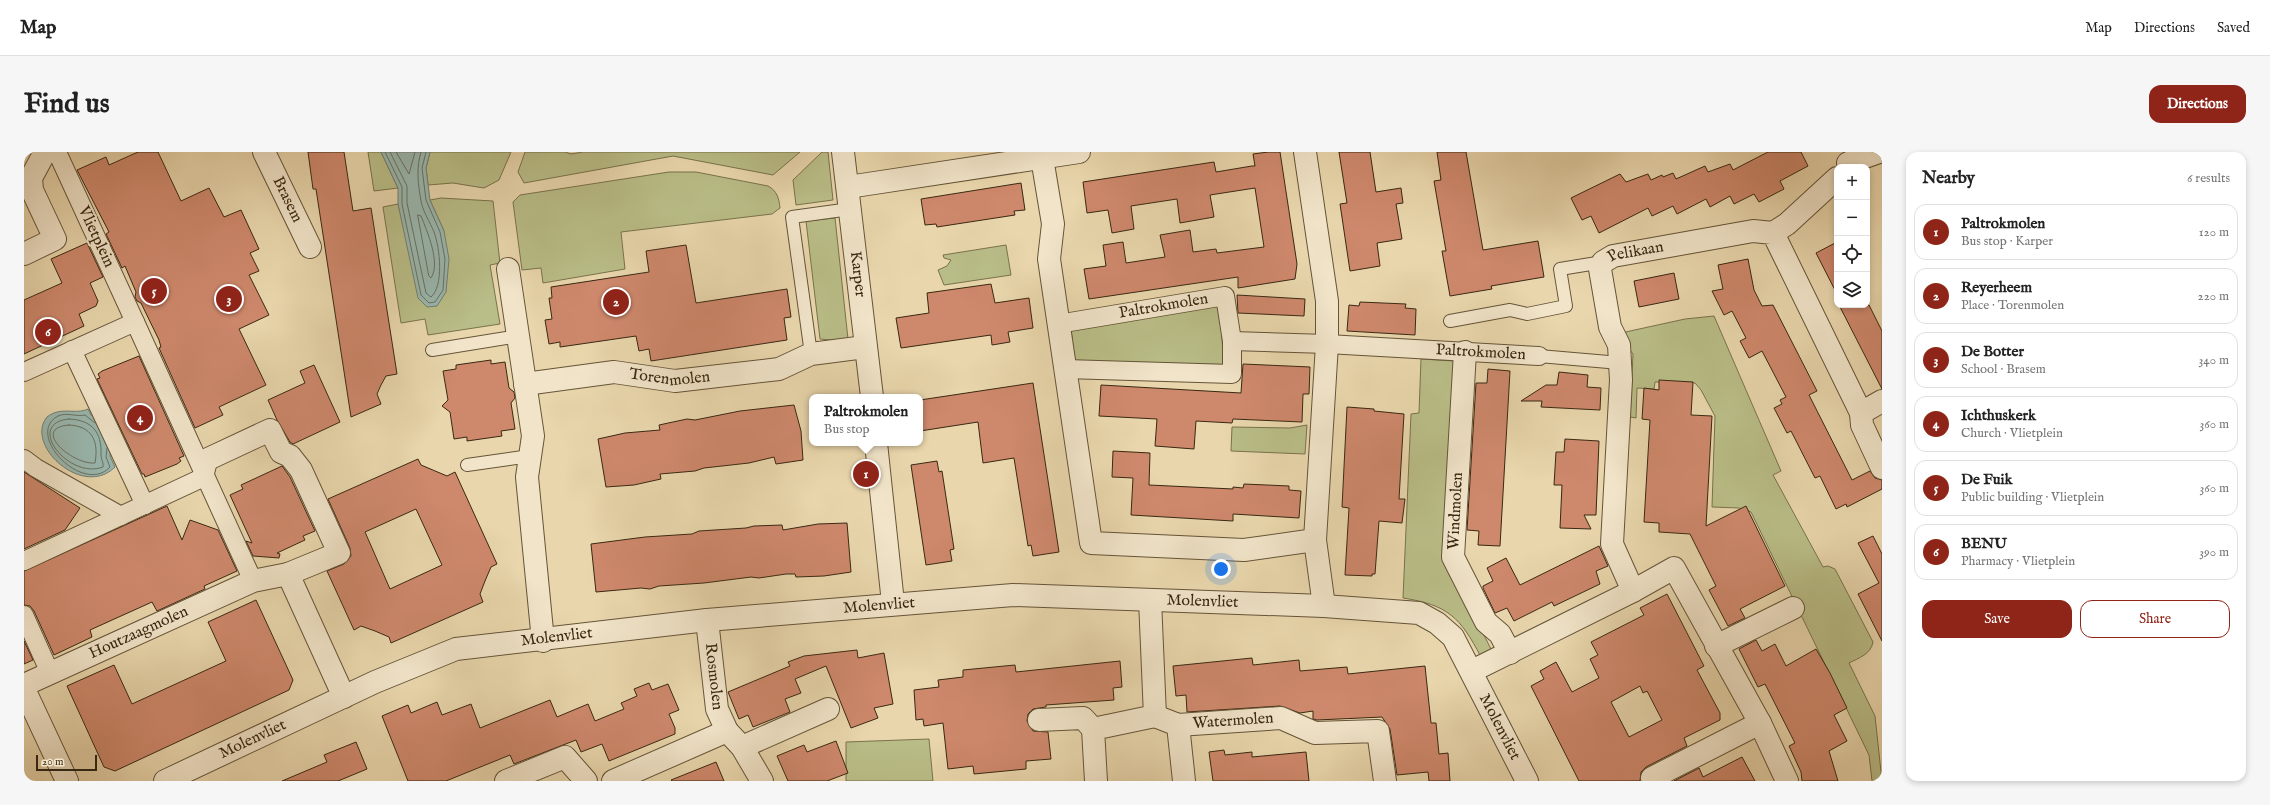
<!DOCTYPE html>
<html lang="en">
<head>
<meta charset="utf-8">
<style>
	:root { --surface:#fff; --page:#f6f6f6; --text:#222; --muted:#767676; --line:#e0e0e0; --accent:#8f2418 }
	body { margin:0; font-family:"IM FELL English",serif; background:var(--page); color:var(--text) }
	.controls { position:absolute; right:12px; top:12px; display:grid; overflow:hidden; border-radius:8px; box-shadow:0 2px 6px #0003 }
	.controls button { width:36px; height:36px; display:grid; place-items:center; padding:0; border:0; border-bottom:1px solid var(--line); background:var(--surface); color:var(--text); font:20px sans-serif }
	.scale { position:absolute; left:12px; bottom:10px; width:61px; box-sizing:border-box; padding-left:4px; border:2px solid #392812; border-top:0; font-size:11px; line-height:14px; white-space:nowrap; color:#392812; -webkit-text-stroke:3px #f1e4c9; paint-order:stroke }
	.you { position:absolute; left:1197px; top:417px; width:14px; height:14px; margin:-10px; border:3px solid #fff; border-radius:50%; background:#1a73e8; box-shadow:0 0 0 6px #1a73e833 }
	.badge { display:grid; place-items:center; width:26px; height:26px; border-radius:50%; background:var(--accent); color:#fff; font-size:13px; font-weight:700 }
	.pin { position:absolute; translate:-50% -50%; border:2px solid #fff; box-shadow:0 1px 4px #0006 }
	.popup { position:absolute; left:785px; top:242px; width:114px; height:52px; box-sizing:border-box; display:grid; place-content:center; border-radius:8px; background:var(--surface); filter:drop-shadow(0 1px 3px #0005); font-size:13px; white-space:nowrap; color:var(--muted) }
	.popup b { font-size:15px; color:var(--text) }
	.popup::after { content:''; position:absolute; left:50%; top:100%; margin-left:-8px; border:8px solid transparent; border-top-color:var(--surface) }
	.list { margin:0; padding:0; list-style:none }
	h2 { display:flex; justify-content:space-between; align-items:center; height:52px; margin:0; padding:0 16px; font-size:17px }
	h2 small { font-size:13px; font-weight:400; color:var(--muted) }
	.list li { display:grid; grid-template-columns:26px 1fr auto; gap:12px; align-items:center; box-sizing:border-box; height:56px; margin:0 8px 8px; padding:0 8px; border:1px solid var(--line); border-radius:12px }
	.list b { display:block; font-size:15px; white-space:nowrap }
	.list p { margin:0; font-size:13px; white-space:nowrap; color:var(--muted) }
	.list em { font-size:13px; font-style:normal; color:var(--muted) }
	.actions { display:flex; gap:8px; padding:12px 16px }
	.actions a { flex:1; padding:9px 0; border:1px solid var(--accent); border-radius:12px; text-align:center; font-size:14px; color:var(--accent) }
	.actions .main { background:var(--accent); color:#fff }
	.icon { flex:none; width:22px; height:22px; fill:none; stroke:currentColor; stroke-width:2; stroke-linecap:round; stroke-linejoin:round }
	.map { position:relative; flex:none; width:1858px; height:629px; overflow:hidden; border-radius:12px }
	header { display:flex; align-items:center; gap:24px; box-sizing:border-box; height:56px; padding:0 20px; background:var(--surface); border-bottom:1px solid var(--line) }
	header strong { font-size:19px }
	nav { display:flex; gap:22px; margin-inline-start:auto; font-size:14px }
	.intro { display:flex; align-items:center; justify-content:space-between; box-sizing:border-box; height:96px; padding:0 24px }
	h1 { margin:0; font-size:28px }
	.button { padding:10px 18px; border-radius:12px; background:var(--accent); color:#fff; font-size:14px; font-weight:700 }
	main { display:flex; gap:24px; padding:0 24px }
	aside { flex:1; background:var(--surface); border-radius:12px; box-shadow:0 2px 6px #0003 }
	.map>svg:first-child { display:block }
	.green { fill:#b9bd87; stroke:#79724c }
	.water { fill:#99b8b0; stroke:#737e71 }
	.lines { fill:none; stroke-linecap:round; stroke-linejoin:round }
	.shore { stroke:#697061; stroke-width:1 }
	.building { fill:#ce886c; stroke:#392812; fill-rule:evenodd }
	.service-casing { stroke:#655438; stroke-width:14 }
	.pedestrian-casing { stroke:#655438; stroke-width:20 }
	.minor-casing { stroke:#655438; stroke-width:24 }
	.service { stroke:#f1e4c9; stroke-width:12 }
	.pedestrian { stroke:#f1e4c9; stroke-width:18 }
	.minor { stroke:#f1e4c9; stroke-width:22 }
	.labels { text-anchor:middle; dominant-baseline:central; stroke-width:4; stroke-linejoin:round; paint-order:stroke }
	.street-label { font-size:16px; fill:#392812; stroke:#f1e4c9 }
</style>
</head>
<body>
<header>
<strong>Map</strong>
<nav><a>Map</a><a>Directions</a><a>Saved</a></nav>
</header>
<div class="intro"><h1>Find us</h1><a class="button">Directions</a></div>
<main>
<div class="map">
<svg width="1858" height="629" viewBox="0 0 1858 629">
	<rect width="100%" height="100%" fill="#e9d6ac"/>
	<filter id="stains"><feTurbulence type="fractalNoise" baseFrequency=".005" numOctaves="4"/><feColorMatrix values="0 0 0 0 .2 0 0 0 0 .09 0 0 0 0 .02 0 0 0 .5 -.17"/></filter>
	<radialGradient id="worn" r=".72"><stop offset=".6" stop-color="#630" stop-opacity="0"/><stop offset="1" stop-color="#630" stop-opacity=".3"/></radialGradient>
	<g class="green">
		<polygon points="344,0 357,0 374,36 350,39"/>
		<polygon points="406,0 487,0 475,28 460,36 429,31 404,33 402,16"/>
		<polygon points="501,0 541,0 547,2 559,0 776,0 749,23 649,4 500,31 494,20"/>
		<polygon points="798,0 804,0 809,48 772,53 769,28"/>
		<path d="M 645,20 L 672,20 L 744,34 C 753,39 755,46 756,56 L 748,62 L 597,80 L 601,117 L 519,131 L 517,116 L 498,118 L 489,50 L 496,43 Z"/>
		<polygon points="417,46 469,49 476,111 466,113 476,172 404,183 401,167 377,171 359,55 374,52 378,66 420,79 406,48"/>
		<polygon points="811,66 824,187 816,189 796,187 782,69"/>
		<polygon points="982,93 987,123 920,133 914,118 923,114 927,108 920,106 919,103"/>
		<polygon points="1196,153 1200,219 1051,210 1047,177"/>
		<path d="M 1690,164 L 1757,319 L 1749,323 L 1799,415 L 1804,414 L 1811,417 L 1849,490 C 1847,502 1835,506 1825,511 L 1851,564 L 1858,629 L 1848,629 L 1845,603 L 1727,360 L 1715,356 L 1688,355 L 1691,264 L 1677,238 L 1671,231 L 1631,230 L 1630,237 L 1613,236 L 1612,266 L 1606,265 L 1609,202 L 1599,189 L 1597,181 L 1661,167 Z"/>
		<path d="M 1397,207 L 1430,209 L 1422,408 L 1468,499 L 1457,505 C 1436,465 1424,453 1379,446 L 1387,262 L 1395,261 Z"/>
		<polygon points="1283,273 1281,302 1207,299 1208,275 1266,276"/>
		<polygon points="905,587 909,629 822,629 822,590"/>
	</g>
	<g class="water">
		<polygon points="357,0 406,0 402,16 406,48 420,79 425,107 422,140 413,154 403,155 394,146 374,52 374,36"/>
		<path d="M 64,257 L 67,263 L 78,270 L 88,292 L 86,304 L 91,315 C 59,347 0,293 23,265 C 37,254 51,263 64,257 Z"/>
	</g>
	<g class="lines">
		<g class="shore">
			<polyline points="361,0 378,35 378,52 397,143 405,151 411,150 419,138 421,107 416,80 402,48 398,16 402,0"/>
			<path d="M 366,0 L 383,34 L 383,51 L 402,141 L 407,145 C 420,134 416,96 410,80 C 406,70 399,60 397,49 C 394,32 392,16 397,0"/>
			<polyline points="372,0 385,22 391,0"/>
			<path d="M 394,63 L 397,64 C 403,79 417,111 407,126 L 405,124 Z"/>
			<path d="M 45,267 C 68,268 78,280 77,303 C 77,308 80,311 79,315 C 44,328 0,271 45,267 Z"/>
			<path d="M 71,271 L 61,263 C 52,265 43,260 34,264 C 0,282 59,344 86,315 L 82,305 L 83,296"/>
			<path d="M 45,273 C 68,274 75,289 71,311 C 48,313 6,276 45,273 Z"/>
		</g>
	</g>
	<g class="building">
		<polygon points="114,0 134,0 157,49 185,36 200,65 217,58 235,97 226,101 235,119 225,123 245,163 215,177 242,233 195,255 199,263 171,276 135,196 137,195 135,188 117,151 113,149 111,145 112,140 101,114 98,116 82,82 85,80 53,18 82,5 85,13"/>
		<polygon points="284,0 320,0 329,59 347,56 373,222 362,224 357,233 353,242 357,252 327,265 292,37 289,37"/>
		<polygon points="1244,0 1256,0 1273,112 1271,127 1214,136 1214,125 1065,147 1060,117 1082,114 1079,93 1099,90 1102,111 1141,105 1136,83 1166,78 1169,100 1192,97 1193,101 1240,95 1231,36 1186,43 1190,65 1156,71 1153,47 1107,54 1110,77 1088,81 1084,58 1063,61 1059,30 1190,10 1192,20 1228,14 1231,14 1229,2"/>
		<polygon points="1315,0 1346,0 1352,40 1377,36 1379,51 1372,52 1378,87 1353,91 1356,114 1326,119 1316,52 1323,51"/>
		<polygon points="1413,0 1442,0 1459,98 1514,89 1520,125 1467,134 1468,137 1426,144 1418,99 1422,99 1410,29 1417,28"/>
		<polygon points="1744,0 1777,0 1784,14 1756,29 1760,37 1735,50 1730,42 1710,52 1706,44 1686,55 1682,47 1653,62 1649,54 1628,64 1624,56 1575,81 1567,64 1558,68 1547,46 1596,22 1602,30 1624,22 1627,28 1638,23 1639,25 1649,21 1652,27 1681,14 1684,20 1706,12 1709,18"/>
		<polygon points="997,31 1001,58 990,59 991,63 913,75 912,72 901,73 897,47"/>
		<polygon points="1813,90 1813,142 1792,101"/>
		<polygon points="63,91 79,125 66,131 74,149 72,154 55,162 60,174 0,202 0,148 38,131 27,107"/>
		<polygon points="662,93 672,151 763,137 767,165 760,166 763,188 627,209 625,197 615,199 612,184 536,195 536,190 525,192 521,168 528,167 525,146 528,146 527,135 625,120 622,99"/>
		<polygon points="1724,107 1730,138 1738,154 1749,153 1793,239 1785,243 1828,328 1846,319 1851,326 1858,328 1858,337 1823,355 1822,352 1812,357 1796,324 1791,326 1767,279 1763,281 1750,256 1758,252 1756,248 1762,245 1738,199 1725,206 1716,189 1722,186 1708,159 1700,163 1688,139 1699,137 1694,113"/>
		<polygon points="1650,121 1655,147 1615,155 1610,129"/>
		<polygon points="967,132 971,151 1005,146 1009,176 984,180 986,190 968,193 967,183 877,196 872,166 905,161 903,141"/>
		<polygon points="1213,143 1281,147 1280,164 1214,161"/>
		<polygon points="1336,150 1382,152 1381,156 1392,157 1391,183 1323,179 1325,153 1335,154"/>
		<polygon points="1815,153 1845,153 1858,179 1858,237"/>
		<polygon points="115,204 160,304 155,306 157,309 153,312 121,325 120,322 118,322 73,227 76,226 74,222 78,219"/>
		<polygon points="467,208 467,212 481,210 485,236 490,240 491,246 487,251 491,277 477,279 478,284 443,289 443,285 430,287 426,260 418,254 424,248 419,219 432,217 432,213"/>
		<polygon points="1219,212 1286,215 1285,242 1279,242 1278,270 1209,267 1208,271 1172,269 1170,297 1131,294 1133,267 1075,264 1077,233 1217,241"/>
		<polygon points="290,213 316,270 269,292 266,290 253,268 244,248 281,231 276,219"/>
		<polygon points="1464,217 1486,219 1476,394 1454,393 1455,379 1443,378 1452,231 1463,231"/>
		<polygon points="1535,220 1564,223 1563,235 1577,236 1576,258 1517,255 1518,249 1497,249 1522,233 1533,233"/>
		<polygon points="1635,228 1669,230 1667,263 1688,264 1682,374 1722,354 1761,434 1716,457 1721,466 1704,474 1685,438 1692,434 1666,382 1635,380 1635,371 1620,370 1626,268 1618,267 1620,236 1635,238"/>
		<polygon points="1009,231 1035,400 1009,404 1007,393 1004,394 990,306 959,311 954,270 896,279 896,248"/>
		<polygon points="770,253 777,279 779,308 752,312 750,305 725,311 680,316 671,319 636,322 637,327 610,333 582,335 574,287 601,281 636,278 635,273 663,267 671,268 716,259"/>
		<polygon points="1323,255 1350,257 1350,259 1380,262 1375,347 1381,347 1378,371 1355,369 1351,422 1348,422 1348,424 1321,423 1325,356 1318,355"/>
		<polygon points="1541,287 1575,289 1572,363 1560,363 1567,377 1536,376 1538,333 1530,333 1532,300 1540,300"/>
		<polygon points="1089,299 1126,301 1125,333 1209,337 1209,335 1219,336 1220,332 1265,334 1265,338 1277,339 1275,366 1209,362 1209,369 1107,363 1109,326 1088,325"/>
		<path d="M 394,307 L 397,313 L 423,324 L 431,320 L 473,412 L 467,415 L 461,429 L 456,442 L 459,450 L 367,491 L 365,485 L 351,479 L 337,474 L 330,478 L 303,419 L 320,412 L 327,404 L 326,396 L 304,347 ZM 392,357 L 418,413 L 366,437 L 341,380 Z"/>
		<polygon points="913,309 915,320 918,319 930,397 926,398 928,409 902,413 887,313"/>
		<polygon points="258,314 266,325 291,379 279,384 281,388 253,401 256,402 255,406 229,404 222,389 228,391 206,343 219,337 217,333"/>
		<polygon points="0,320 56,356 41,378 0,397"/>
		<polygon points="143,354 158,388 166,368 194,378 213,419 180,434 181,437 133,459 128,450 66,478 68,485 30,503 10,459 6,454 0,453 0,419"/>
		<polygon points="823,371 827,420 800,424 772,425 771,422 762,422 735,426 727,425 680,431 635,434 626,437 617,436 572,440 567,392 621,385 668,382 675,379 722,376 730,374 758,373 759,378 794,372"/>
		<polygon points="1849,384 1858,402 1858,489 1834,442 1855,431 1834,391"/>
		<polygon points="1575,394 1584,414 1572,419 1576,432 1530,454 1528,450 1490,469 1483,456 1471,461 1459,436 1459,434 1469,429 1463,416 1482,406 1496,433"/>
		<path d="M 1643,442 L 1680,514 L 1673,518 L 1696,561 L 1696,568 L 1660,586 L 1663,594 L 1622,615 L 1617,620 L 1616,629 L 1555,629 L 1507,534 L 1520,527 L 1516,519 L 1532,510 L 1548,540 L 1575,526 L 1566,507 L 1574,503 L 1567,490 L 1620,463 L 1616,456 ZM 1616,534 L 1619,541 L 1623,539 L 1638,568 L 1605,585 L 1587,550 Z"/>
		<polygon points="232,448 269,528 265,538 91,619 80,615 43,534 90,513 108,552 202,509 184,470"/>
		<polygon points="1732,488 1738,499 1751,492 1762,514 1792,497 1806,521 1823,556 1810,563 1823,589 1805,599 1814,629 1778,629 1777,620 1765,594 1771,591 1741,532 1734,535 1715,497"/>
		<polygon points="0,489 9,508 0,512"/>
		<polygon points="833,498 834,506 860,501 869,552 850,556 854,566 827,576 802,514 771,527 777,541 761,547 766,560 729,575 724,563 715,567 704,540 766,514 764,510 780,504"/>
		<polygon points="1228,506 1229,513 1275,508 1276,519 1323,515 1324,522 1401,514 1407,571 1412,571 1415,602 1424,601 1426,629 1405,629 1404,620 1373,623 1366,577 1358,565 1293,568 1289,567 1289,559 1276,561 1256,554 1163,560 1162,543 1152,544 1149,514"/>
		<polygon points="1096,509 1098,535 1089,536 1090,548 1022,553 1022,555 1009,557 1004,562 1003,569 1009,579 1024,580 1027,607 1002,609 1002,617 950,622 949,614 924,617 919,571 900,574 899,567 892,568 890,538 915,535 914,528 939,525 939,518 991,513 992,520"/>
		<polygon points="625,531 628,538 644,532 655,558 645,562 651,576 651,582 585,609 578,592 557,600 552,588 490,612 486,603 422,629 384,629 358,564 384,553 387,561 413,550 418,563 447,552 456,576 526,548 533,565 564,552 571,569 600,557 597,551 613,544 610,537"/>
		<polygon points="812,589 824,621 803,629 764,629 753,604 780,593 783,600"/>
		<polygon points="332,590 343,617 314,629 258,629 303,610 300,603"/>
		<polygon points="1200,598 1201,603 1228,600 1228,605 1282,600 1285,629 1189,629 1185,600"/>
		<polygon points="1718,605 1731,629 1650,629 1675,616 1679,625"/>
		<polygon points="692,610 700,629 648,629 647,628"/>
	</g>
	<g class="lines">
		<g class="service-casing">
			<g id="service">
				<polyline points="1426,169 1486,158 1503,162 1542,154 1536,117 1579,110"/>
				<polyline points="408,198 494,184"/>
				<polyline points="787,202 768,65 826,57"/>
				<polyline points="1515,204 1596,211"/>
				<polyline points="443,313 506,304"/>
			</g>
		</g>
		<g class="pedestrian-casing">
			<g id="pedestrian">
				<polyline points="111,170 229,429"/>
				<path id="s1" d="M 1034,172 L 1201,144 L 1208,189 L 1208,222 L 1041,217"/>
				<path id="s2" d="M 1208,189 L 1303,192 L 1515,204"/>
				<polyline points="48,198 121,353"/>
				<polyline points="0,220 111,170 33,0"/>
				<polyline points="0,307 12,316 97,364"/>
				<polyline points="0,409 180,325 183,313"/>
				<polyline points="0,463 26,521"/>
			</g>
		</g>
		<g class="minor-casing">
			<g id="minor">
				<path id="s3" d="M 240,0 L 286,95"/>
				<path id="s4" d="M 819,0 L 848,245"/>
				<polyline points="1281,0 1303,149 1303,192 1291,388 1300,454"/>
				<polyline points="1018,6 1029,72 1025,107 1067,391 1220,398 1291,388"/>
				<polyline points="1824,11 1855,0"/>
				<polyline points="824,35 1055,0"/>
				<polyline points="1749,81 1763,72 1813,26"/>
				<polyline points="0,102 31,87 8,38 7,26 21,0"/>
				<polyline points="484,117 509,284 503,325 519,489"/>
				<polyline points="1441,200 1429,405 1462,470 1476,482 1486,501"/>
				<path id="s5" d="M 501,232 L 590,220 L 651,229 L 755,217 L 787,202 L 841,195"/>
				<polyline points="1837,261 1838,273 1858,316"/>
				<polyline points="852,291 869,451"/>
				<polyline points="264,422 320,545"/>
				<polyline points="1609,439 1650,416 1736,571 1763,629"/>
				<path id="s6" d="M 683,468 L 693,557 L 703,579 L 718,595 L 738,629"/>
				<polyline points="1692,494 1769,456"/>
				<path id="s7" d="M 1448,519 L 1609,439 L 1588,392 L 1597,228 L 1595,193 L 1586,175 L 1576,117 L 1579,110 L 1589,104 L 1729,79 L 1749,81 L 1837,261 L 1858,249"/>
				<path id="s8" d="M 0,533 L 229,429 L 264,422 L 315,401 L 277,318 L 266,304 L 257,300 L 246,278 L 184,307"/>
				<polyline points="0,537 43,629"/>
				<path id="s9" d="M 1131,564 L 1154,573 L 1257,566 L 1291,581 L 1354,579 L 1361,629"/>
				<polyline points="1015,568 1059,566 1069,577"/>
				<polyline points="1154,573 1160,629"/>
				<polyline points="718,595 804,557"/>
				<polyline points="1628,626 1736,571"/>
				<path id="s10" d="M 141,629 L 351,530 L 432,497 L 683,468 L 989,443 L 1300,454 L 1395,461 L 1413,471 L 1429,485 L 1503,629"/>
				<polyline points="482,629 541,605 562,629"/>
				<polyline points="589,629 703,579"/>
				<polyline points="1072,629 1069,577 1131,564 1126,448"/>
			</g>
		</g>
		<use href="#service" class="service"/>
		<use href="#pedestrian" class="pedestrian"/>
		<use href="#minor" class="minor"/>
	</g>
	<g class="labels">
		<g class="street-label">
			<text stroke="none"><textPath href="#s3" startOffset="53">Brasem</textPath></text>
			<text transform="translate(72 85) rotate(65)">Vlietplein</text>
			<text stroke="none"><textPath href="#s7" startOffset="552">Pelikaan</textPath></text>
			<text stroke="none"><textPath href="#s4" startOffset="123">Karper</textPath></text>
			<text stroke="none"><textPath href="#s1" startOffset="107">Paltrokmolen</textPath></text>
			<text stroke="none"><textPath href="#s2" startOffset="249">Paltrokmolen</textPath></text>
			<text stroke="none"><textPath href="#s5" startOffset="146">Torenmolen</textPath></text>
			<text transform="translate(1432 359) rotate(-87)">Windmolen</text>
			<text stroke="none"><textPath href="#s10" startOffset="1069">Molenvliet</textPath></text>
			<text stroke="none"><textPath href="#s10" startOffset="745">Molenvliet</textPath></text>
			<text stroke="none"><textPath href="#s8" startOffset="126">Houtzaagmolen</textPath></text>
			<text stroke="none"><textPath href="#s10" startOffset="421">Molenvliet</textPath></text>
			<text stroke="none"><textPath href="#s6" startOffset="57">Rosmolen</textPath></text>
			<text stroke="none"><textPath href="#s9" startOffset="80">Watermolen</textPath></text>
			<text stroke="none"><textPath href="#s10" startOffset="1429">Molenvliet</textPath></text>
			<text stroke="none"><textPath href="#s10" startOffset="97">Molenvliet</textPath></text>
		</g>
	</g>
	<rect width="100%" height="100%" filter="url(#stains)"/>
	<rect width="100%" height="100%" fill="url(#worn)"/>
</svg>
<div class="controls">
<button>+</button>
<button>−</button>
<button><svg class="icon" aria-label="locate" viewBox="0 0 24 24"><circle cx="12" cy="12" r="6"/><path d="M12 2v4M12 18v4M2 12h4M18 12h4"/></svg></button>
<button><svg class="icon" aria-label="layers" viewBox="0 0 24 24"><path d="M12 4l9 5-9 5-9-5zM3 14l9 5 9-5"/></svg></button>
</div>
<div class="scale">20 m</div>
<div class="you"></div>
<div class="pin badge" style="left:842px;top:322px">1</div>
<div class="popup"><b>Paltrokmolen</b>Bus stop</div>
<div class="pin badge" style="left:592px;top:150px">2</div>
<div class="pin badge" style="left:205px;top:147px">3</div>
<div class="pin badge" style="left:116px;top:266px">4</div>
<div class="pin badge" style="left:130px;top:139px">5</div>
<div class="pin badge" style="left:24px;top:180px">6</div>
</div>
<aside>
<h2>Nearby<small>6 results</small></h2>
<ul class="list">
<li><span class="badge">1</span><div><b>Paltrokmolen</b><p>Bus stop · Karper</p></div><em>120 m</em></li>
<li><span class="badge">2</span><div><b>Reyerheem</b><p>Place · Torenmolen</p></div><em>220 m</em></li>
<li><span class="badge">3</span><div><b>De Botter</b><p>School · Brasem</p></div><em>340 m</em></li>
<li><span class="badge">4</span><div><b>Ichthuskerk</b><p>Church · Vlietplein</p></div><em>360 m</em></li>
<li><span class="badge">5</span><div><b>De Fuik</b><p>Public building · Vlietplein</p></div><em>360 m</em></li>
<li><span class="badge">6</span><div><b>BENU</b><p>Pharmacy · Vlietplein</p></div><em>390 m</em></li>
</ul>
<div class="actions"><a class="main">Save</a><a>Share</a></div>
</aside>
</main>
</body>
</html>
